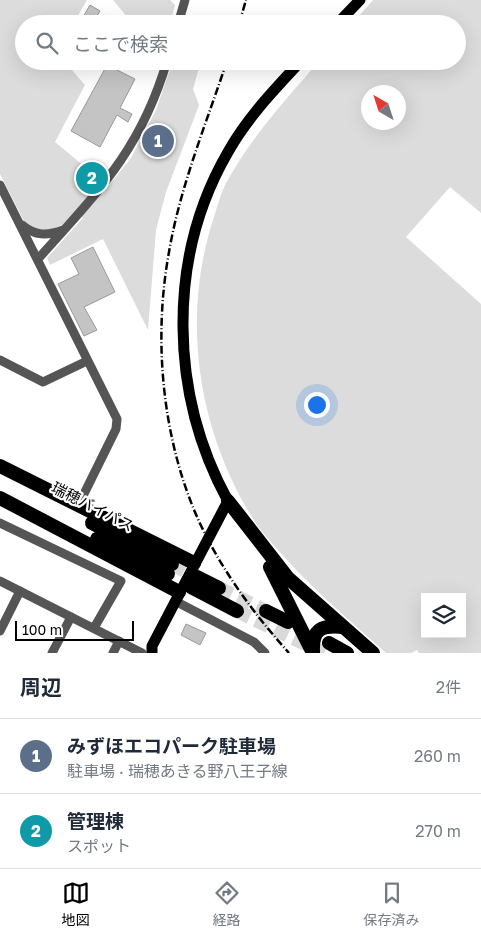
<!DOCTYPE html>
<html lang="ja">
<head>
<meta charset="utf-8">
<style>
	:root { --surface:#fff; --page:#f6f6f7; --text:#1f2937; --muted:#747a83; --line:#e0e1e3; --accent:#000 }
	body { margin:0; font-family:"Golos Text","Noto Sans JP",sans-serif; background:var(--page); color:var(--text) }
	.controls { position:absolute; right:15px; bottom:15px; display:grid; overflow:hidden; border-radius:0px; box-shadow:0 5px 20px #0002 }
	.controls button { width:45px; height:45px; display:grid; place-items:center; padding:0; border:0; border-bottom:1px solid var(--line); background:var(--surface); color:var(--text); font:25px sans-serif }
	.compass { position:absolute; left:361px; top:85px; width:45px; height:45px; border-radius:50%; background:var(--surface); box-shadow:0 5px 20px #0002; rotate:321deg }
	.scale { position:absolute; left:15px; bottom:12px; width:119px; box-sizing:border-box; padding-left:5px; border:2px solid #000; border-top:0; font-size:14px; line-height:18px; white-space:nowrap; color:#000; -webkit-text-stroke:4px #fff; paint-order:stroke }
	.you { position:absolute; left:316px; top:404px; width:18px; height:18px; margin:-12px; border:4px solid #fff; border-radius:50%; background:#1a73e8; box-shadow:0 0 0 8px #1a73e833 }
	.badge { display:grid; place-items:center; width:32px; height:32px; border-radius:50%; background:var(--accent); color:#fff; font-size:16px; font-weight:700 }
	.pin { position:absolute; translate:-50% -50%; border:2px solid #fff; box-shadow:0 1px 5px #0006 }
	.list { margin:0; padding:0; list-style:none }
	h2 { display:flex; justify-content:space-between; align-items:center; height:65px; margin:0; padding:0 20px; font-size:21px }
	h2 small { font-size:16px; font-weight:400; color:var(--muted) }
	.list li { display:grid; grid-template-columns:32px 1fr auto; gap:15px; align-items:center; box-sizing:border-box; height:75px; padding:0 20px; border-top:1px solid var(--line) }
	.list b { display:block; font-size:19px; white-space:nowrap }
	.list p { margin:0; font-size:16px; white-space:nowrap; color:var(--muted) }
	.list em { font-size:16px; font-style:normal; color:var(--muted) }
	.icon { flex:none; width:28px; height:28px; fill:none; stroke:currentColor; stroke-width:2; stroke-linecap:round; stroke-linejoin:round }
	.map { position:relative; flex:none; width:481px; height:653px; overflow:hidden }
	.search { position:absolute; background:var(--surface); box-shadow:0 5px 20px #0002; left:15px; right:15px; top:15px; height:55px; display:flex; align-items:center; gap:12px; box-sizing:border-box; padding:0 18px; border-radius:28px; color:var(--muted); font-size:19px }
	.sheet { height:215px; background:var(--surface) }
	nav { display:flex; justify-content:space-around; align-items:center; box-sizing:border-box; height:70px; border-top:1px solid var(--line); background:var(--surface); font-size:14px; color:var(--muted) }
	nav a { display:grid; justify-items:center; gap:2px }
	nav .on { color:var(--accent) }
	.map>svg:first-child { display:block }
	.green { fill:#dcdcdc; fill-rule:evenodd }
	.building { fill:#c4c4c4; stroke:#999 }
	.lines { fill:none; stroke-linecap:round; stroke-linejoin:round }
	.highway-tunnel { stroke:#d9d9d9; stroke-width:14; stroke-dasharray:14 7; stroke-linecap:butt }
	.minor { stroke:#555; stroke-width:9 }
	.major { stroke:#000; stroke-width:11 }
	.highway { stroke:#000; stroke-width:14 }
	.rail { stroke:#000; stroke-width:2.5; stroke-dasharray:8 2.5 1 2.5; stroke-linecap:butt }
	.labels { text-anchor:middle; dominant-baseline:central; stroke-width:4.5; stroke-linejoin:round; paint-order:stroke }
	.street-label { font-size:15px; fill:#000; stroke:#fff }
</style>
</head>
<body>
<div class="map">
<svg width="481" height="653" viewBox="0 0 481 653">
	<rect width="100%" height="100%" fill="#fff"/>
	<g class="green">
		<polygon points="0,0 87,0 73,24 24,24 24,61 64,61 85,85 55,142 102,181 96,189 102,194 131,158 156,110 173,61 201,61 193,89 199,105 166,192 156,230 148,330 103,239 50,265 47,258 83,218 76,212 63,224 52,230 42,231 31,228 24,221 0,174"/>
		<polygon points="113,0 170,0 175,5 170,24 133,24"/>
		<path d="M 373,0 L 481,0 L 481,213 L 450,187 L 406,237 L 481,304 L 481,653 L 419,653 L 417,650 L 411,653 L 386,653 C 349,620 311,588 279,551 C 272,543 263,534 257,525 C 199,436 180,322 213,220 C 217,209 220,195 225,185 C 250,138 285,101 319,61 L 457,61 L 457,24 L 352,24 ZM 368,92 L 398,92 L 398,122 L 368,122 ZM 425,597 L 462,597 L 462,634 L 425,634 Z"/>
	</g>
	<g class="building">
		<polygon points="90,5 100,11 92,24 79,24"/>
		<polygon points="107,65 135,79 120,108 132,114 128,122 117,115 100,147 71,131"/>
		<polygon points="93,247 115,292 84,307 97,330 84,336 58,284 79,274 71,258"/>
		<polygon points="186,624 206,633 200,645 181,635"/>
	</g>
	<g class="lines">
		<g class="highway-tunnel">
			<polyline points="172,564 197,577"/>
			<polyline points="219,588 266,611"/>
			<polyline points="237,611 324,653"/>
		</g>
		<g class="minor">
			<polyline points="178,24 185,0"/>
			<polyline points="0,185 117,419 116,429 78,506"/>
			<path d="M 22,225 C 35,236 47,236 63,230"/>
			<path d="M 38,259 C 97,193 141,150 167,61"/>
			<polyline points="0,360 43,382 87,361"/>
			<polyline points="0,523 121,581 94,628"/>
			<polyline points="0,581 142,653"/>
			<polyline points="175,601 254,642 265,653"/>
			<polyline points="0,631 20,591"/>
			<polyline points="52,653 71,617"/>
			<polyline points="113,653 119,641"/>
		</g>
		<g class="major">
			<polyline points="337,24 360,0"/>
			<path d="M 152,653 L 152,646 L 228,501 C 170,395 166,259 228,152 C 247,118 274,90 301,61"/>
		</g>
		<g class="highway">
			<polyline points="0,466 194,563"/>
			<polyline points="0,498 179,592"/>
			<polyline points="228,501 288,578 373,653"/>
			<polyline points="92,523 172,564"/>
			<polyline points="97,539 168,574"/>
			<polyline points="270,567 313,653"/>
			<polyline points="197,577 219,588"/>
			<polyline points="191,587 237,611"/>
			<polyline points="266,611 288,622"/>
			<polyline points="329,643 347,653"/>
			<path d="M 313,652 C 312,629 321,625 343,627"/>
		</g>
		<g class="rail">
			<polyline points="239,24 246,0"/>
			<path d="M 227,61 C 206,124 180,187 169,252 C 153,339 162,438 198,519 C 220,568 253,613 289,653"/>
		</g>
	</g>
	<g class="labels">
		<g class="street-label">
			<text transform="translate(93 506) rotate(27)">瑞穂バイパス</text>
		</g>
	</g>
</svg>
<div class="controls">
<button><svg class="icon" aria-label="layers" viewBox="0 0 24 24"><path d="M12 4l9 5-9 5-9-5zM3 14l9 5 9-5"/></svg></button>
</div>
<svg class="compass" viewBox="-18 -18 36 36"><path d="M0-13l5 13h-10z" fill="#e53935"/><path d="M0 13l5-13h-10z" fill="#747a83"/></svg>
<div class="scale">100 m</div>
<div class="you"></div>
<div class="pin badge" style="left:158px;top:141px;background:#5c6f8a">1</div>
<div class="pin badge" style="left:92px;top:178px;background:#0f9aa8">2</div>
<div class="search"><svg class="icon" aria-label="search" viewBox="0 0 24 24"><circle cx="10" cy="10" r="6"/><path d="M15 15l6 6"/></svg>ここで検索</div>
</div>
<section class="sheet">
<h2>周辺<small>2件</small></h2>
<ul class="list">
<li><span class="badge" style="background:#5c6f8a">1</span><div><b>みずほエコパーク駐車場</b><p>駐車場 · 瑞穂あきる野八王子線</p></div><em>260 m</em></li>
<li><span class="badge" style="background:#0f9aa8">2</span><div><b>管理棟</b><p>スポット</p></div><em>270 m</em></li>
</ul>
</section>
<nav>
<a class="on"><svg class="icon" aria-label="map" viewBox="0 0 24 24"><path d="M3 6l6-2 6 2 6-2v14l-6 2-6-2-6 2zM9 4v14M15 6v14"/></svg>地図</a>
<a><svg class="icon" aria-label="directions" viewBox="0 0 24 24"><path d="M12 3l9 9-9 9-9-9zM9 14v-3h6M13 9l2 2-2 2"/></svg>経路</a>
<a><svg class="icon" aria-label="saved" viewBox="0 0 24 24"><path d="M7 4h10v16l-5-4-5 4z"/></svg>保存済み</a>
</nav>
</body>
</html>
